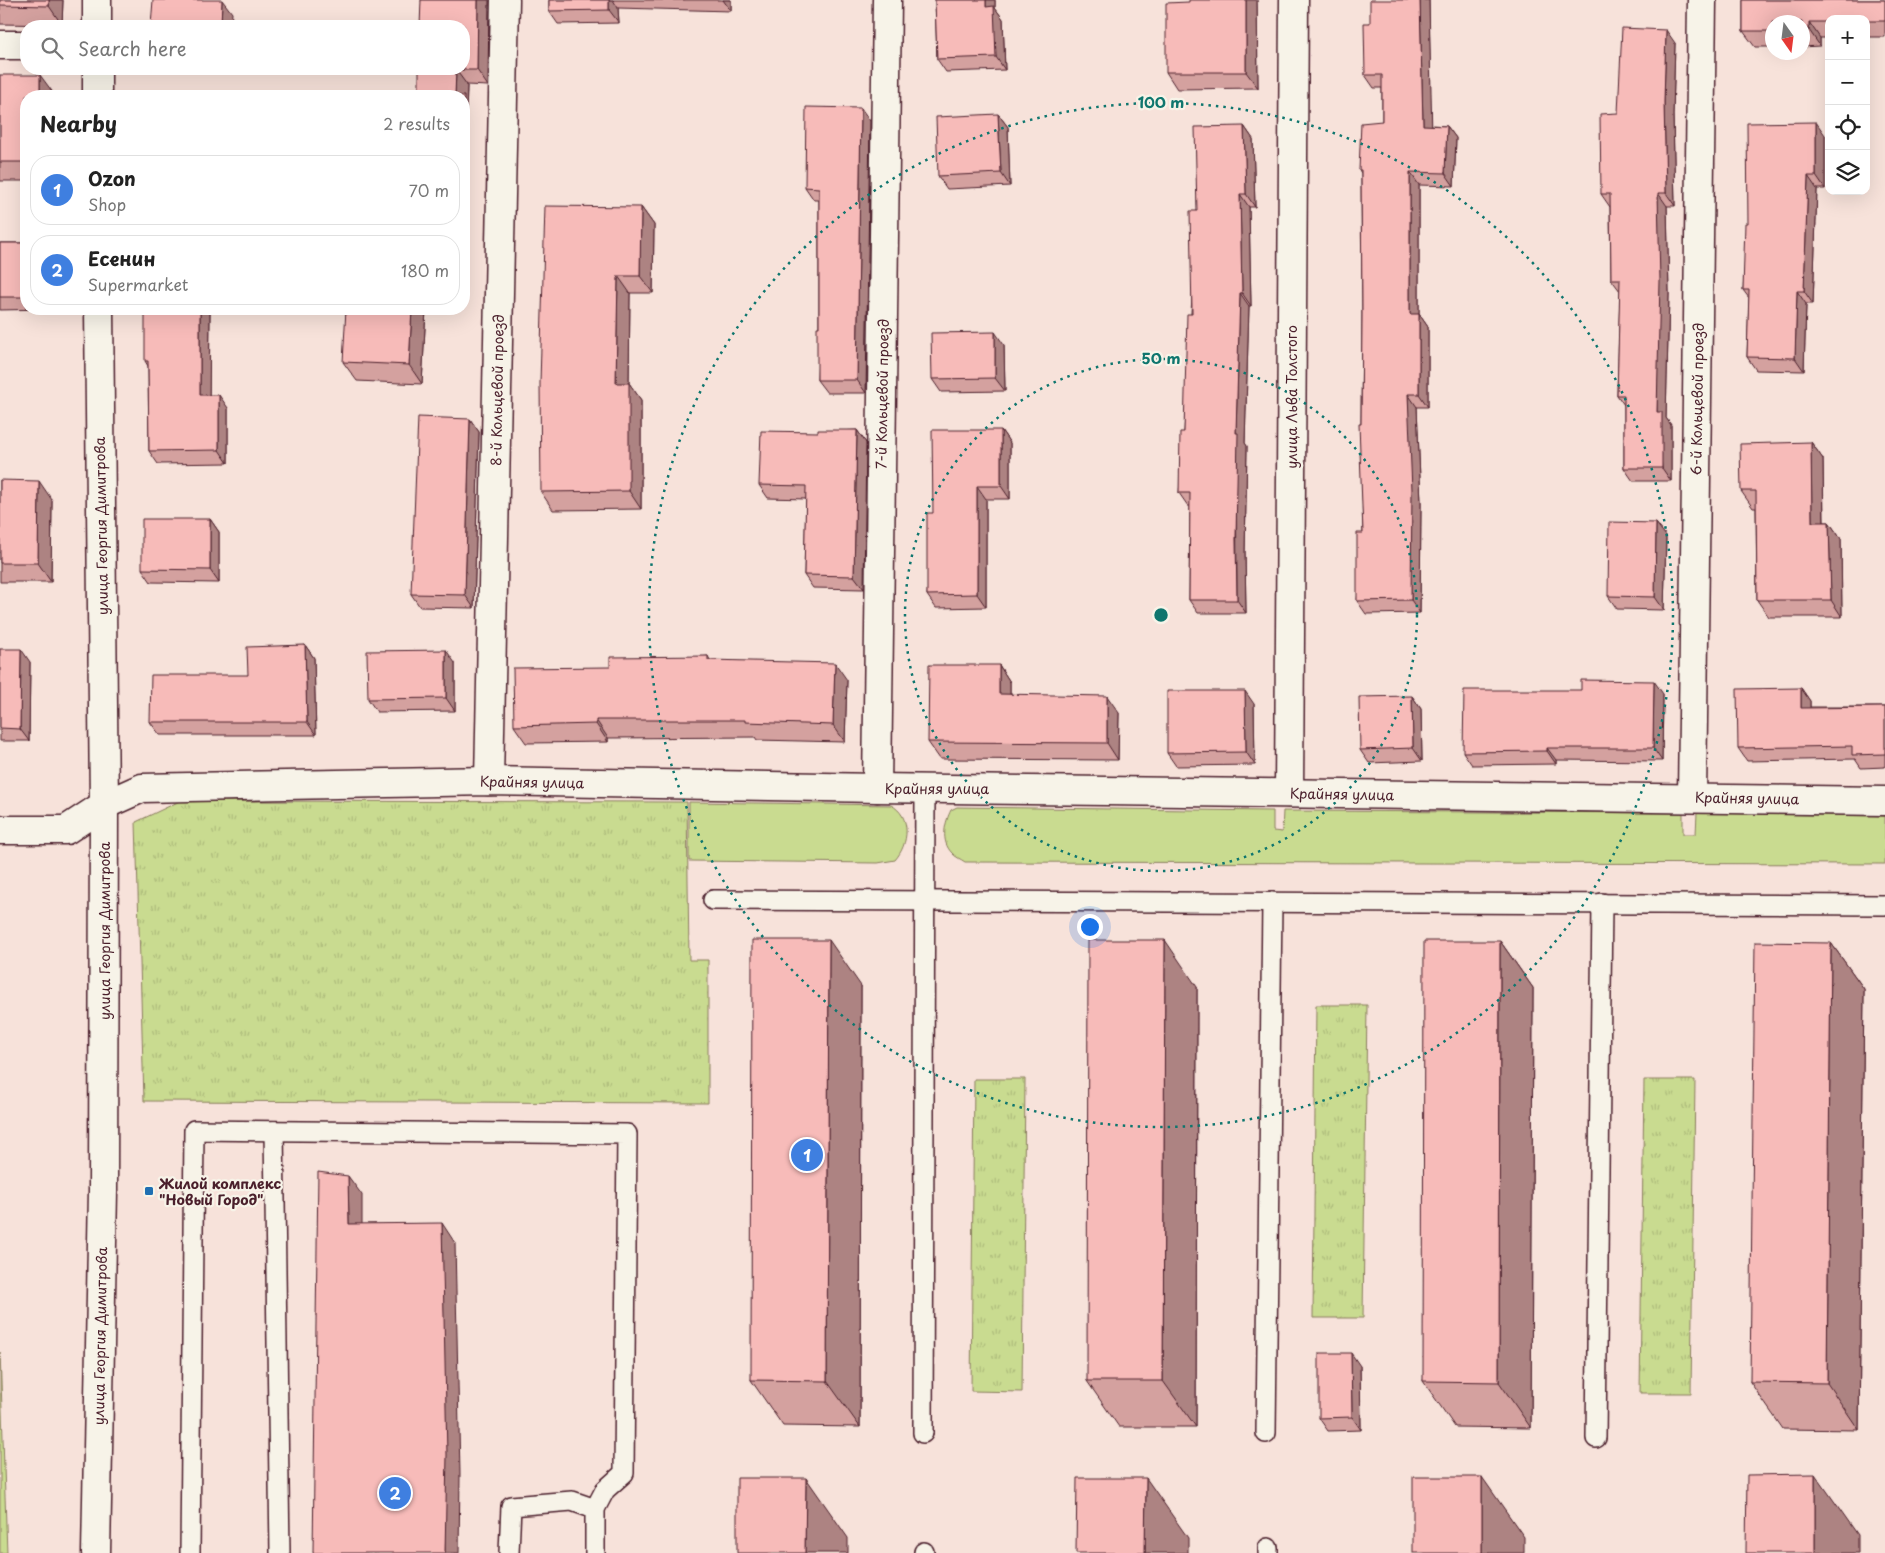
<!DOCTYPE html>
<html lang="en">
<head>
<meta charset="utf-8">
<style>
	:root { --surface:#fff; --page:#f6f6f6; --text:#222; --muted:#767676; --line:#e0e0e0; --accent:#1f6fb2 }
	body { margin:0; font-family:"Playpen Sans",sans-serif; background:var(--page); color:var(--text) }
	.controls { position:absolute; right:15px; top:15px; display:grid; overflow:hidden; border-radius:10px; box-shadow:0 5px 20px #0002 }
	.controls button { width:45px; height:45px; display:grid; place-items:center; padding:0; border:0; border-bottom:1px solid var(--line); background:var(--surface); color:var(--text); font:25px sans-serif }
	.compass { position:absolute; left:1765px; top:15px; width:45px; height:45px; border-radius:50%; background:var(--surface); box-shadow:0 5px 20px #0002; rotate:166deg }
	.you { position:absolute; left:1089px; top:926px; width:18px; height:18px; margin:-12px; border:4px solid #fff; border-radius:50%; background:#1a73e8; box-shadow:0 0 0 8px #1a73e833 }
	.badge { display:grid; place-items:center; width:32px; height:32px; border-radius:50%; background:var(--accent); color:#fff; font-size:16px; font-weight:700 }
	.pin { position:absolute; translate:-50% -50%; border:2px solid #fff; box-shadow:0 1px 5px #0006 }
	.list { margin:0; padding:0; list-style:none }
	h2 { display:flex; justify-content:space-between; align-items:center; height:65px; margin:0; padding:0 20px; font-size:21px }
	h2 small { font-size:16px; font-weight:400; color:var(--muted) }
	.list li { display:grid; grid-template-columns:32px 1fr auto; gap:15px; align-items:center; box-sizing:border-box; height:70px; margin:0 10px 10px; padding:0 10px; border:1px solid var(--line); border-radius:20px }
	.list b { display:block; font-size:19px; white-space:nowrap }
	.list p { margin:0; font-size:16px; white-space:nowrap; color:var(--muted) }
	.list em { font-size:16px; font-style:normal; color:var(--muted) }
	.icon { flex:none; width:28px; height:28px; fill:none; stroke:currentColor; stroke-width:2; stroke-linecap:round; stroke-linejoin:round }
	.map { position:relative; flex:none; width:1885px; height:1553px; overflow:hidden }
	.search { position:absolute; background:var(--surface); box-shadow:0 5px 20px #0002; left:20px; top:20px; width:450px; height:55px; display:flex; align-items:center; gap:12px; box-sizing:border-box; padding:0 18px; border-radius:20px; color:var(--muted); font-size:19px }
	.panel { position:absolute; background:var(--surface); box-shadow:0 5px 20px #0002; left:20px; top:90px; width:450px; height:225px; border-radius:20px }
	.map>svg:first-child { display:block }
	.green { fill:#c9db90; stroke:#8a7d5e }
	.park { fill:url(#park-tufts); stroke:#8a7d5e }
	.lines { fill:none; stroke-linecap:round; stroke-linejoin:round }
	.service-casing { stroke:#4a1f2b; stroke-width:22 }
	.minor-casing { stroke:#4a1f2b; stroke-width:31 }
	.tertiary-casing { stroke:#4a1f2b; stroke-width:31 }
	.service { stroke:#f7f3e8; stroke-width:19 }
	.minor { stroke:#f7f3e8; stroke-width:28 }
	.tertiary { stroke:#f7f3e8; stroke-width:28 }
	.wall { fill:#d4a19f; stroke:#4a1f2b }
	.shaded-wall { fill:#ad8382; stroke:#4a1f2b }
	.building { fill:#f7bbb9; stroke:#4a1f2b }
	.ring { fill:none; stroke:#0f766e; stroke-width:2.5; stroke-dasharray:2.5 5 }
	.poi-dot { fill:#1f6fb2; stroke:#f7f3e8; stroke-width:2 }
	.labels { text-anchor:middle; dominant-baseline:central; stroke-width:4.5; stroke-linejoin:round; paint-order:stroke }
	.street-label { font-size:14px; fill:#4a1f2b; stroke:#f7f3e8 }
	.poi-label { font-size:14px; font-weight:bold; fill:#4a1f2b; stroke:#f7f3e8; text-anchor:start }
	.centre { fill:#0f766e; stroke:#f7f3e8; stroke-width:2.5 }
	.ring-label { font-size:15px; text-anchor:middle; font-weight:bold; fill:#0f766e; stroke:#f7f3e8; stroke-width:4.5; stroke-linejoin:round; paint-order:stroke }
</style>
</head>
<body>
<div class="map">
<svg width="1885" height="1553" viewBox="0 0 1885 1553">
	<defs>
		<pattern id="park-tufts" width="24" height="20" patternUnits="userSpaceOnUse" patternTransform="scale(1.25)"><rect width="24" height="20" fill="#c9db90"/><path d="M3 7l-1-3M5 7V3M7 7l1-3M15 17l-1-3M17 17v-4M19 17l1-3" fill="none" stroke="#aebc7c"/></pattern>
	</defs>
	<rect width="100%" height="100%" fill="#f7e2da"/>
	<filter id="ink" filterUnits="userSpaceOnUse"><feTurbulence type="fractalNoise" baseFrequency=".02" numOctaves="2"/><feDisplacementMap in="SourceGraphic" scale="10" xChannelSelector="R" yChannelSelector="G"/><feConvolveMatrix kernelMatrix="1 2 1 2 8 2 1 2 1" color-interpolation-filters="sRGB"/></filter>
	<g filter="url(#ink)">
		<g class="green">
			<path d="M 689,802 L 891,805 C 912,816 909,844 895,860 L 878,863 L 689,861 Z"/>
			<path d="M 957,807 L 1273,811 L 1273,831 L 1282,832 L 1283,811 L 1683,813 L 1683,834 L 1696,834 L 1697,813 L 1885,816 L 1885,864 L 965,862 C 961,859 955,857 952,853 C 940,841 945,822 951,810 Z"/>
			<polygon points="0,1352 7,1553 0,1553"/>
		</g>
		<g class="park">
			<polygon points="180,801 687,802 689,960 708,960 708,1103 144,1101 136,822"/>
			<polygon points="1316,1005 1367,1005 1363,1318 1313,1318"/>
			<polygon points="974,1079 1025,1079 1022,1392 971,1391"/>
			<polygon points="1644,1080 1695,1080 1691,1393 1640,1393"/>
		</g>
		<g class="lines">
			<g class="service-casing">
				<g id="service">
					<polyline points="713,900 1885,905"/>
					<polyline points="274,1131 280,1553"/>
					<polyline points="923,1433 925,788"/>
					<polyline points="1266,1433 1272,902"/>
					<polyline points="1596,1438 1602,903"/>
					<polyline points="1268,1548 1268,1553"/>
					<polyline points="190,1553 194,1130 627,1134 624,1473 605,1490 595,1509 595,1553"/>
					<polyline points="509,1553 511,1506 572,1501 595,1509"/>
					<polyline points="924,1553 924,1552"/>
				</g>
			</g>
			<g class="minor-casing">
				<g id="minor">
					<polyline points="0,45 26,45"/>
					<polyline points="489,781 505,0"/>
					<polyline points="877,788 887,0"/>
					<polyline points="1289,793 1294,0"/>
					<polyline points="1692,797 1702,0"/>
					<polyline points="0,830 66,830 104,805 142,788 489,781 877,788 1885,801"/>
				</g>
			</g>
			<g class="tertiary-casing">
				<g id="tertiary">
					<polyline points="97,26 97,0"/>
					<polyline points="97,69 97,96"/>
					<polyline points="96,1553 103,1191 104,805 99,309"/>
				</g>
			</g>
			<use href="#service" class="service"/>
			<use href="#minor" class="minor"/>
			<use href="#tertiary" class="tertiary"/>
		</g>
		<g class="wall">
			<polygon points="0,0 63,0 62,25 0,24"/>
			<polygon points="421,0 489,0 488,86 467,85 464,178"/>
			<polygon points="549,0 731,0 731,11 618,8 619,23 558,24 549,11"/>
			<polygon points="935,0 995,0 995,8 1003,19 1005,70 946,72 937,59"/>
			<polygon points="1257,0 1258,88 1177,89 1166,72"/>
			<polygon points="1429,0 1431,125 1447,126 1456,138 1454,186 1419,185 1419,314 1428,327 1428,407 1417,407 1421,503 1420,613 1366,614 1357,601 1363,533 1361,424 1362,314 1361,173 1359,170 1382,121 1382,88 1374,88 1365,75 1370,23"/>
			<polygon points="1743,0 1885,0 1885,37 1866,37 1866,19 1829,19 1829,38 1820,38 1820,46 1802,47 1802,22 1772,22 1772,47 1755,47 1743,31"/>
			<polygon points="1675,43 1673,115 1675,206 1667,206 1669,294 1666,418 1671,425 1671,481 1633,481 1624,468 1624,405 1617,395 1620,291 1611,279 1610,207 1601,194"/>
			<polygon points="0,75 54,94 26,96 26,181 0,181"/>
			<polygon points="998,114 1008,127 1010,186 947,189 938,176"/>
			<polygon points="870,121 866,393 827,393 817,380 819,327 819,200 814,200 805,187"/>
			<polygon points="1244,126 1253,139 1255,207 1249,207 1251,306 1249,306 1245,443 1247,446 1245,552 1246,613 1198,613 1189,600 1190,506 1188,506 1179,493 1184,432 1197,211"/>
			<polygon points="1825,135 1825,189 1817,189 1813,304 1806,304 1804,371 1756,370 1747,357 1749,298 1743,290 1748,223"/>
			<polygon points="641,207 654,225 653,293 630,293 629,383 641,400 641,509 553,510 541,492"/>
			<polygon points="0,243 26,243 26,309 49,309 0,310"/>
			<polygon points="426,309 422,384 357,381 343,362"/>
			<polygon points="210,311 209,395 228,408 228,463 158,464 149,451 148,366 145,361"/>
			<polygon points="1004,345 1005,391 941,392 932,379"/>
			<polygon points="470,419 479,432 474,608 420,607 411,594"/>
			<polygon points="857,430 866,443 864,589 813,588 804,575 806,499 768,498 759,485 818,432"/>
			<polygon points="1001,430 1010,443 1010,499 986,499 986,607 936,608 927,595 933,513"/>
			<polygon points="1811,442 1823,459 1824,522 1829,522 1841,539 1842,617 1769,617 1757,600 1756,508 1753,508 1741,491"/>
			<polygon points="0,480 52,500 51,582 0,582"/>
			<polygon points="210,519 219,532 219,583 151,582 142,569"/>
			<polygon points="1656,523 1666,536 1664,610 1617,609 1608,596"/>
			<polygon points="305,645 314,658 316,735 160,735 150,722 248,675"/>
			<polygon points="0,649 30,662 29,741 0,741"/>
			<polygon points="708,656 710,660 847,680 845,742 757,740 755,737 608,738 608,742 526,743 514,726 610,667"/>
			<polygon points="455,663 455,711 377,712 368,699"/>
			<polygon points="999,665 1010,682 1010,694 1119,713 1118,760 940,759 928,742"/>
			<polygon points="1801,688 1810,701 1810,707 1885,707 1885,767 1861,768 1855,759 1747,761 1738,748"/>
			<polygon points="1663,694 1662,761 1556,760 1556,764 1472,765 1463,752"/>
			<polygon points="1412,696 1421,709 1422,761 1369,763 1360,750"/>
			<polygon points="1254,704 1255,765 1176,766 1167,753"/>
			<polygon points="1500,941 1533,988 1531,1428 1455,1427 1423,1381"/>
			<polygon points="1831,943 1864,989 1859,1430 1783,1429 1750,1382"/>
			<polygon points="861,986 860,1427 783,1426 751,1380"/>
			<polygon points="1197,987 1196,1427 1119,1427 1087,1381"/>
			<polygon points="1360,1366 1361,1430 1328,1431 1319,1418"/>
		</g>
		<g class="shaded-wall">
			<polygon points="49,0 63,0 62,25 49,6"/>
			<polygon points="222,0 232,13 231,26 221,26"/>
			<polygon points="478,0 489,0 488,86 477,70"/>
			<polygon points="609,0 613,0 618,8 619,23 609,10"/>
			<polygon points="723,0 731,0 731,11"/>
			<polygon points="986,0 995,0 995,8 1003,19 1005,70 996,57 986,7"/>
			<polygon points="1246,0 1257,0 1258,88 1246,72"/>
			<polygon points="1420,0 1429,0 1432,138 1423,125"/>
			<polygon points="1809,22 1820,38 1820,46 1809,30"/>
			<polygon points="1666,30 1675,43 1673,115 1675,206 1666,193 1664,102"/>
			<polygon points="456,70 467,85 464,178 464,96 455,96"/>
			<polygon points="40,75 54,94 54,96 40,96"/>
			<polygon points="861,108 870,121 866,393 857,380"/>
			<polygon points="998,114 1008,127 1010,186 1001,173"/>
			<polygon points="1816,122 1825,135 1825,189 1816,176"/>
			<polygon points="1244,126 1253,139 1255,207 1246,194"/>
			<polygon points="1447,126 1456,138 1454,186 1445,173"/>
			<polygon points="1410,172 1419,185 1419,327 1410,314"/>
			<polygon points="1808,176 1817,189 1813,304 1804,291"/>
			<polygon points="1658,193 1667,206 1669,294 1666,418 1671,425 1671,481 1662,468 1657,412"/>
			<polygon points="1240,194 1249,207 1251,306 1242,293"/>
			<polygon points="641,207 654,225 653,293 640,276"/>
			<polygon points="618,276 630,293 629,383 641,400 641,509 629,491 616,383"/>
			<polygon points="1797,291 1806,304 1804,371 1795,358"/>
			<polygon points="1240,293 1249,306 1245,443 1247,446 1245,552 1246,613 1237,600 1236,433"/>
			<polygon points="200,309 208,309 210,311 209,408 200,395"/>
			<polygon points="412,309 426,309 422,384 409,365"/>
			<polygon points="1419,314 1428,327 1428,407 1419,394"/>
			<polygon points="995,332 1004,345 1005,391 995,378"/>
			<polygon points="1408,394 1417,407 1421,503 1420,613 1411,600"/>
			<polygon points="219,395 228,408 228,463 219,450"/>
			<polygon points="470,419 479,432 474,608 465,595"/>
			<polygon points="857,430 866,443 864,589 854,576"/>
			<polygon points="1001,430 1010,443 1010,499 1001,486"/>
			<polygon points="1811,442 1823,459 1824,539 1812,522"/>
			<polygon points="39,481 52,500 51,582 38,563"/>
			<polygon points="977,486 986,499 986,607 977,594"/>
			<polygon points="210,519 219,532 219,583 210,570"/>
			<polygon points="1829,522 1841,539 1842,617 1831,600"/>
			<polygon points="1656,523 1666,536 1664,610 1655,597"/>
			<polygon points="305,645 314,658 316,735 307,722"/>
			<polygon points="21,649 30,662 29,741 20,729"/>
			<polygon points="446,650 455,663 455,711 446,698"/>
			<polygon points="835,663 847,680 845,742 833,725"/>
			<polygon points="999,665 1010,682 1010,711 999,694"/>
			<polygon points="1654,681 1663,694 1662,761 1653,748"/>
			<polygon points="1801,688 1810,701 1810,720 1801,708"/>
			<polygon points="1245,691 1254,704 1255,765 1246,752"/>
			<polygon points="1107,696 1119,713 1118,760 1107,743"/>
			<polygon points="1412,696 1421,709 1422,761 1413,748"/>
			<polygon points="596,720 608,738 608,742 596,724"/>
			<polygon points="1547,748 1556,760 1556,764 1547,751"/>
			<polygon points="829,940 861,986 860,1427 827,1381"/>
			<polygon points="1165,940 1197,987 1196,1427 1163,1381"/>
			<polygon points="1500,941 1533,988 1531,1428 1499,1382"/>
			<polygon points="1831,943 1864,989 1859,1430 1827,1383"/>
			<polygon points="348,1176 362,1195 362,1244 349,1224"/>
			<polygon points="442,1223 455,1243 460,1474 459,1553 445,1553"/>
			<polygon points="1351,1353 1360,1366 1361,1430 1352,1417"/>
			<polygon points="1815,1474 1858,1535 1858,1553 1815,1553"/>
			<polygon points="1482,1477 1524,1537 1524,1553 1482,1553"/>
			<polygon points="806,1478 848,1538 848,1553 805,1553"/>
			<polygon points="1146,1478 1188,1538 1188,1553 1145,1553"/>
		</g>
		<g class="building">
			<polygon points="0,0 49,0 49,6 0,5"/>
			<polygon points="153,0 222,0 221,26 151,26"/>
			<polygon points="421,0 478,0 477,70 456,70 455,96 419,96 419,69 464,69 464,26 420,26"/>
			<polygon points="549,0 609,0 609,10 549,11"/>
			<polygon points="935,0 986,0 986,7 994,6 996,57 937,59"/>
			<polygon points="1189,0 1246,0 1246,72 1166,72 1166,3 1189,2"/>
			<polygon points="1370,0 1420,0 1423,125 1447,126 1445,173 1410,172 1410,314 1419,314 1419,394 1408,394 1412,490 1411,600 1357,601 1357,533 1363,533 1359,424 1361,424 1362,314 1361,170 1359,170 1361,123 1382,121 1382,75 1365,75 1364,23 1370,23"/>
			<polygon points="1743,0 1885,0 1885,21 1866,21 1866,19 1829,19 1829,22 1809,22 1809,30 1802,30 1802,22 1772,22 1772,31 1743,31"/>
			<polygon points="1622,28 1666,30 1664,102 1666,193 1658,193 1660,281 1657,412 1662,412 1662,468 1624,468 1624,395 1617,395 1620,279 1611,279 1610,194 1601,194 1600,114 1618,113"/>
			<polygon points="0,75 40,75 40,96 26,96 26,162 0,162"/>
			<polygon points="806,107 861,108 857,380 817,380 817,327 819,327 819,188 805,187"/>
			<polygon points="998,114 1001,173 938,176 936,117"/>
			<polygon points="1816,122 1816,176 1808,176 1804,291 1797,291 1795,358 1747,357 1749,290 1743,290 1745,223 1748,223 1747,123"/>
			<polygon points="1244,126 1246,194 1240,194 1242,293 1240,293 1236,433 1238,433 1236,539 1237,600 1189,600 1190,493 1179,493 1180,432 1184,432 1187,314 1192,314 1190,211 1197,211 1195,127"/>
			<polygon points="545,206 641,207 640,276 618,276 616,383 629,383 629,491 541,492 540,383"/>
			<rect x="0" y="243" width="26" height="54"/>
			<polygon points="145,309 200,309 200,395 219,395 219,450 149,451 148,361 145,361"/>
			<polygon points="346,309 412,309 409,365 343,362"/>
			<polygon points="995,332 995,378 932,379 931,333"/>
			<polygon points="418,417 470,419 465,595 411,594"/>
			<polygon points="818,430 857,430 854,576 804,575 806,486 759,485 761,431 818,432"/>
			<polygon points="932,430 1001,430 1001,486 977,486 977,594 927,595 927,513 933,513"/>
			<polygon points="1811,442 1812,522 1829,522 1831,600 1757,600 1756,491 1741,491 1740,444"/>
			<polygon points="0,480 39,481 38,563 0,563"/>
			<polygon points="142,519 210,519 210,570 142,569"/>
			<polygon points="1609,522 1656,523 1655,597 1608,596"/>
			<polygon points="305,645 307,722 150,722 151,675 248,675 247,647"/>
			<polygon points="0,649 21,649 20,729 0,728"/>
			<polygon points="446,650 446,698 368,699 367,651"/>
			<polygon points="708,656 708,660 835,663 833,725 745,722 745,720 596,720 596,724 514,726 513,668 610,667 610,657"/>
			<polygon points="929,665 999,665 999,694 1107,696 1107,743 928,742"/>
			<polygon points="1581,680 1654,681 1653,748 1547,748 1547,751 1463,752 1464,690 1581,690"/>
			<polygon points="1801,688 1801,708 1885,707 1885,754 1852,755 1852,746 1738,748 1737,689"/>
			<polygon points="1167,691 1245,691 1246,752 1167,753"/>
			<polygon points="1412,696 1413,748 1360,750 1359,697"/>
			<polygon points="752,940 829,940 827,1381 751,1380"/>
			<polygon points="1088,940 1165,940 1163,1381 1087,1381"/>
			<polygon points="1424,941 1500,941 1499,1382 1423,1381"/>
			<polygon points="1755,942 1831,943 1827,1383 1750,1382"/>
			<polygon points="318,1172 348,1176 349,1224 442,1223 447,1455 445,1553 313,1553"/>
			<polygon points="1319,1353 1351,1353 1352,1417 1319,1418"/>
			<polygon points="1815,1474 1815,1553 1746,1553 1747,1475"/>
			<rect x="1413" y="1477" width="69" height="76"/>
			<polygon points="737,1478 806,1478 805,1553 737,1553"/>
			<polygon points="1077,1478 1146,1478 1145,1553 1076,1553"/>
		</g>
	</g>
	<g class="ring">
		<circle cx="1161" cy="615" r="256"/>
		<circle cx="1161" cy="615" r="512"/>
	</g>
	<rect class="poi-dot" x="144" y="1186" width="10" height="10" rx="2.5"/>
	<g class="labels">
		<g class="street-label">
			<text transform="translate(497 390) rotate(-89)">8-й Кольцевой проезд</text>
			<text transform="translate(882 394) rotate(-89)">7-й Кольцевой проезд</text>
			<text transform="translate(1291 397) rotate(-90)">улица Льва Толстого</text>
			<text transform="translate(1697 399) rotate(-89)">6-й Кольцевой проезд</text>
			<text transform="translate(101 526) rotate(-91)">улица Георгия Димитрова</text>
			<text transform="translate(532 782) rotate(1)">Крайняя улица</text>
			<text x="937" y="788">Крайняя улица</text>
			<text transform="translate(1342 794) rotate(1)">Крайняя улица</text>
			<text transform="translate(1747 798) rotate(1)">Крайняя улица</text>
			<text transform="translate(104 931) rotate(-90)">улица Георгия Димитрова</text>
			<text transform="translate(100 1336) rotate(-89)">улица Георгия Димитрова</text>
		</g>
		<g class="poi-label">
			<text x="159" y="1183">Жилой комплекс<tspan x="159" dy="16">"Новый Город"</tspan></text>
		</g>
	</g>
	<circle cx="1161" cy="615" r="8" class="centre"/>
	<g class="ring-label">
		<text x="1161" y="108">100 m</text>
		<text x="1161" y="364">50 m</text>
	</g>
</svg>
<div class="controls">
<button>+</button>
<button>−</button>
<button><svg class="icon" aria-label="locate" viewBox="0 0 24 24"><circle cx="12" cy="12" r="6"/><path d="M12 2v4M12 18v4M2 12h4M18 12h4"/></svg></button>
<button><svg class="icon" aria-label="layers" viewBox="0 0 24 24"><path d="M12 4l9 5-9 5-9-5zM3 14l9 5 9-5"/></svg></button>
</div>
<svg class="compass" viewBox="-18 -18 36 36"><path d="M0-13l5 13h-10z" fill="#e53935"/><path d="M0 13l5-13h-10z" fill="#767676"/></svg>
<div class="you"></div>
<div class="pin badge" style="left:807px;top:1155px;background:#3f7fe0">1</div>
<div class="pin badge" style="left:395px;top:1493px;background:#3f7fe0">2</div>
<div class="search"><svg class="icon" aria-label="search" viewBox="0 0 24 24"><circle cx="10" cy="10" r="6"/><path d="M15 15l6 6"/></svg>Search here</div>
<section class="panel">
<h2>Nearby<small>2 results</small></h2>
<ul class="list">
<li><span class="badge" style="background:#3f7fe0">1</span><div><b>Ozon</b><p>Shop</p></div><em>70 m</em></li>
<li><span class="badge" style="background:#3f7fe0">2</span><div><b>Есенин</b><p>Supermarket</p></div><em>180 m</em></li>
</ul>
</section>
</div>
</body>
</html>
